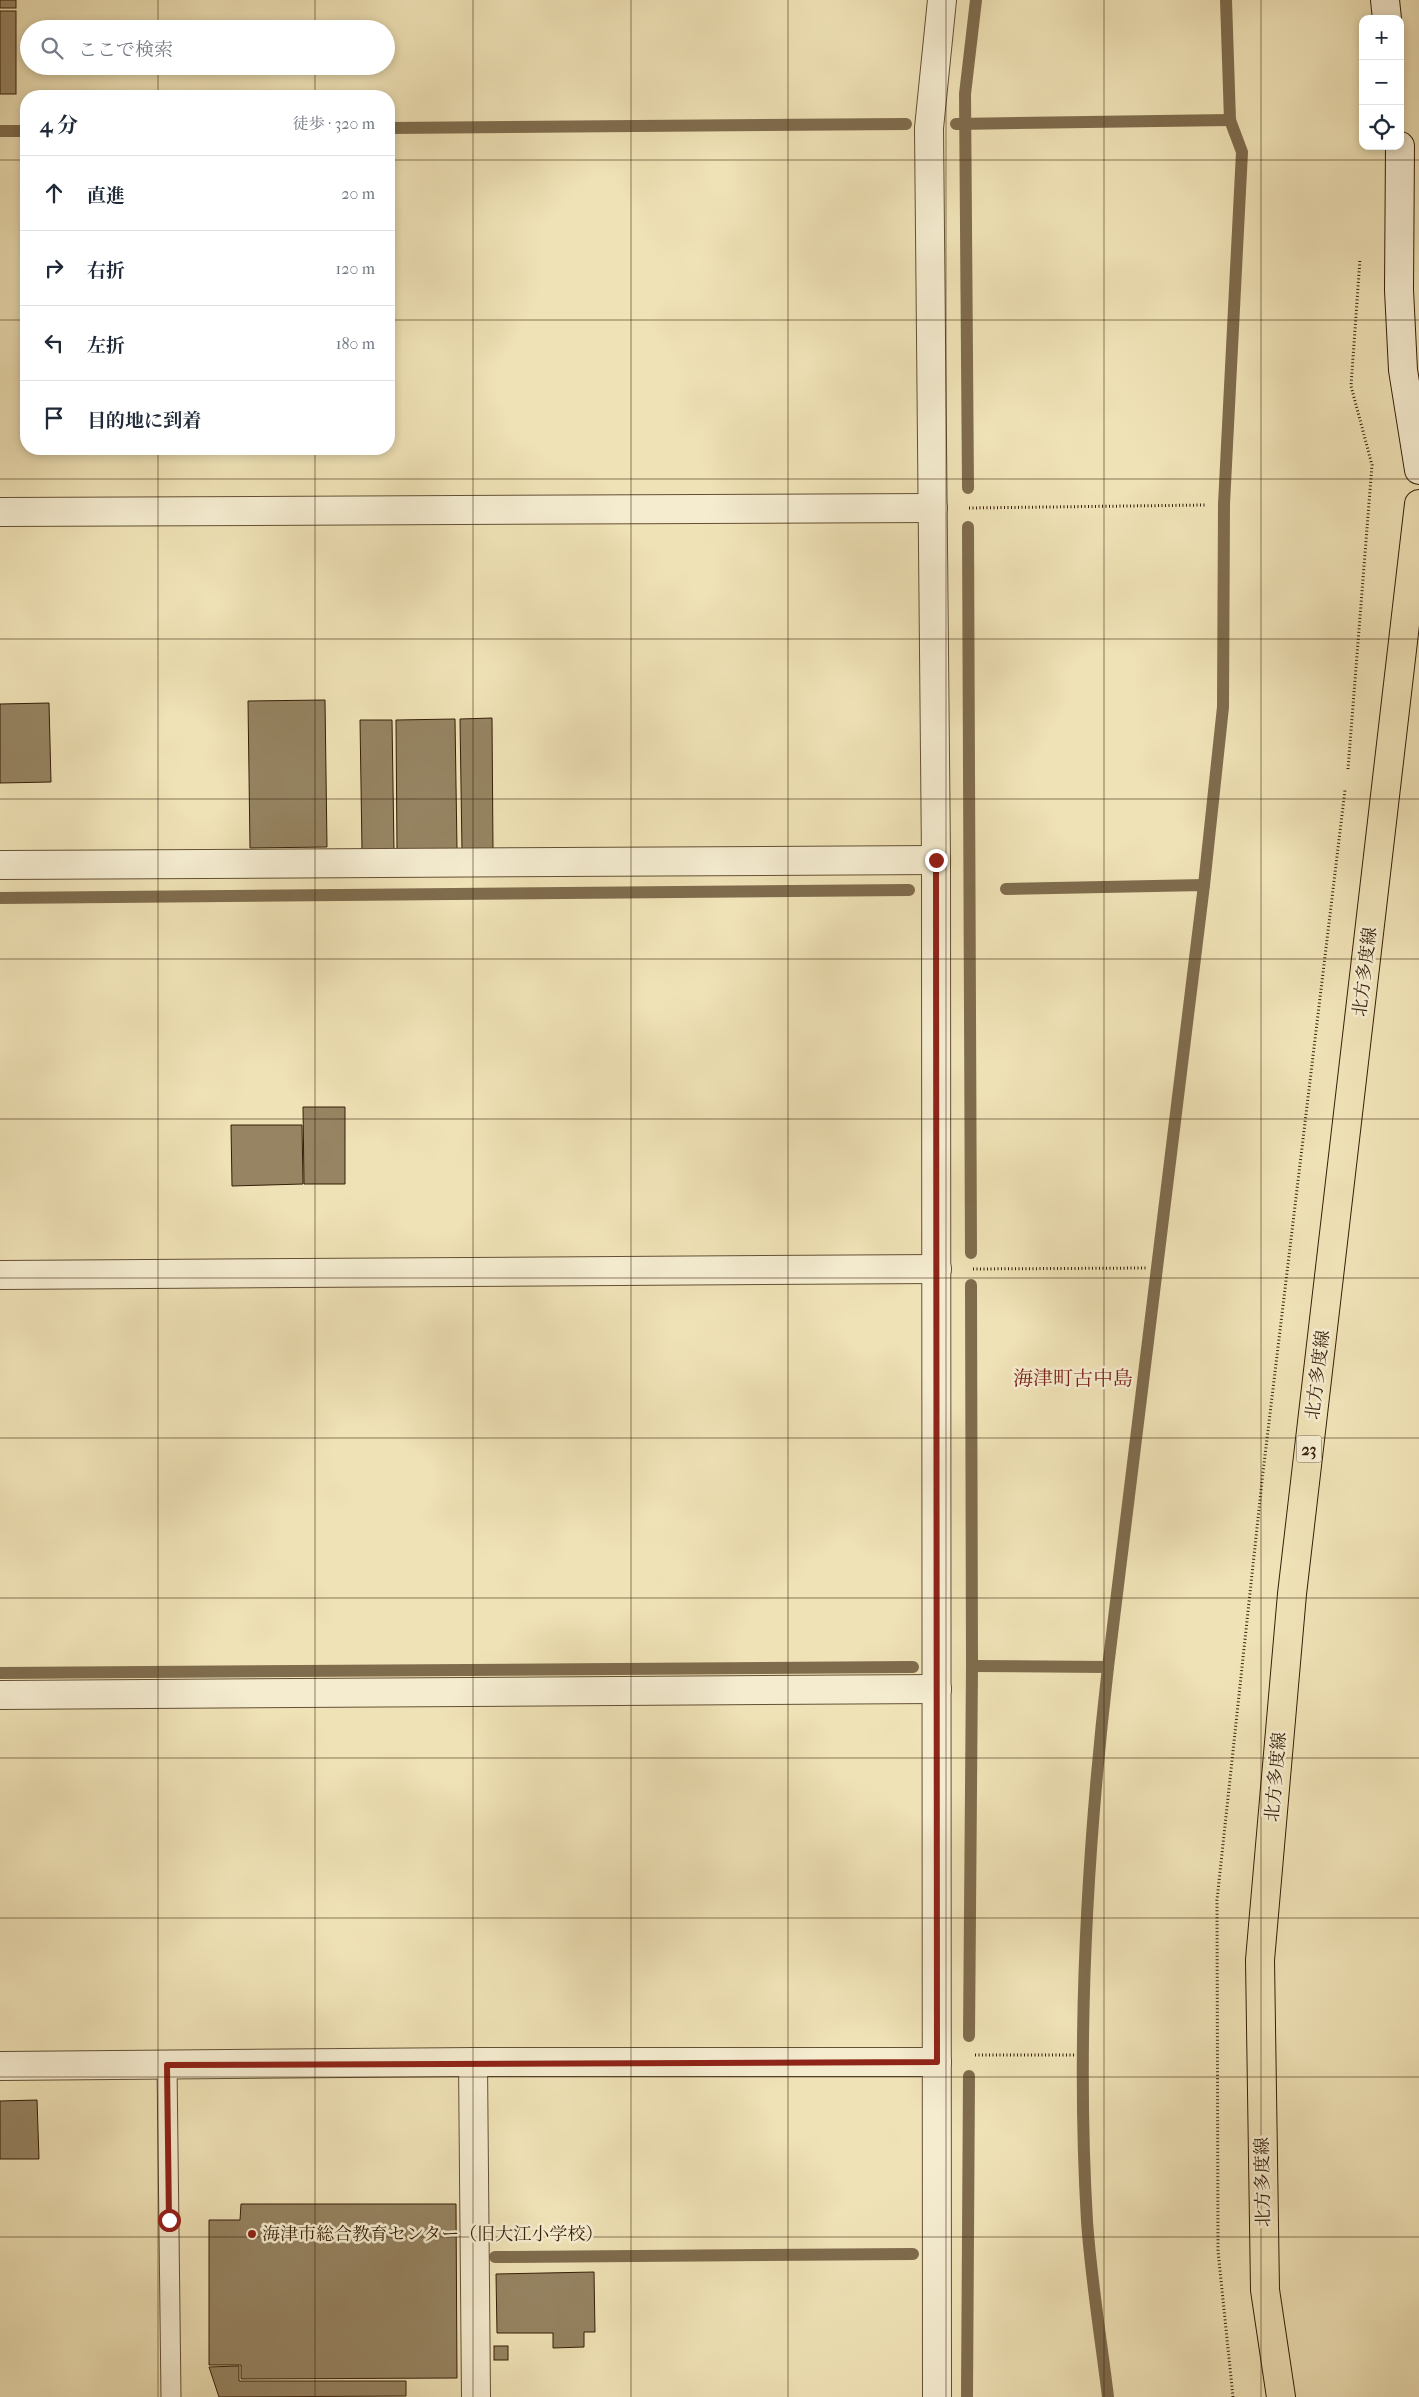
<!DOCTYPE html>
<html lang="ja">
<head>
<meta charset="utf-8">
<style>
	:root { --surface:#fff; --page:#f6f6f7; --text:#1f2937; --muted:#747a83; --line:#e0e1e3 }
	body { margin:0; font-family:"IM FELL French Canon","Noto Serif JP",serif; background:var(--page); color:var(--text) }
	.controls { position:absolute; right:15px; top:15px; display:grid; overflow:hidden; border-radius:10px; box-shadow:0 2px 8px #0003 }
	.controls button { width:45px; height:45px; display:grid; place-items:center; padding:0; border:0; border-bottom:1px solid var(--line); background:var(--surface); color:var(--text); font:25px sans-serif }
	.stop { position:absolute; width:15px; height:15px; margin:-11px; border:4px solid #8f2418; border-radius:50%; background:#fff }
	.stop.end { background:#8f2418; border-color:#fff; box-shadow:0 1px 5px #0008 }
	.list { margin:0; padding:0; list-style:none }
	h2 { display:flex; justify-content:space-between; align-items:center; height:65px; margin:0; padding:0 20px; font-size:21px }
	h2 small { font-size:16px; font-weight:400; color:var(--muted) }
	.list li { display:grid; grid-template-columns:32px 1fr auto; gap:15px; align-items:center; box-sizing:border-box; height:75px; padding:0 20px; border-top:1px solid var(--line) }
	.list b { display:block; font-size:19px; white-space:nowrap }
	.list em { font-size:16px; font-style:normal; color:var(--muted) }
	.icon { flex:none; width:28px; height:28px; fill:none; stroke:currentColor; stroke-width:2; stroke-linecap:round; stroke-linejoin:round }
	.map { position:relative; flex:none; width:1419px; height:2397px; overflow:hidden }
	.search { position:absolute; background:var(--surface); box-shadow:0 2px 8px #0003; left:20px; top:20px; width:375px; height:55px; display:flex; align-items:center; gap:12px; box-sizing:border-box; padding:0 18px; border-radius:28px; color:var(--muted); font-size:19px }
	.panel { position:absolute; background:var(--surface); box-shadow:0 2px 8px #0003; left:20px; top:90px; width:375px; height:365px; border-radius:20px }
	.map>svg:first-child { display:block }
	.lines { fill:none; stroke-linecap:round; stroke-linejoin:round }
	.stream { stroke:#7f6c4d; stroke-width:12 }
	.building { fill:#968462; stroke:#361f08 }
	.lane-casing { stroke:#645034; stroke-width:21 }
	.street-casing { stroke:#645034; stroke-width:30 }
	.secondary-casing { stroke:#361f08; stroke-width:30 }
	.primary-casing { stroke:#361f08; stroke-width:30 }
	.path { stroke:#361f08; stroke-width:3; stroke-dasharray:1 2.5; stroke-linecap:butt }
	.lane { stroke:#f5ecd0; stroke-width:19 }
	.street { stroke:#f5ecd0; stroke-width:28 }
	.secondary { stroke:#f5ecd0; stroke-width:28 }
	.primary { stroke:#efe2b6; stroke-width:28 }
	.route { stroke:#8f2418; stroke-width:6 }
	.grid { fill:none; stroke:#361f08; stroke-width:1; stroke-opacity:0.55 }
	.poi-dot { fill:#8f2418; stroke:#f5ecd0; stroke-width:2 }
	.labels { text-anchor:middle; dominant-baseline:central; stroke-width:5; stroke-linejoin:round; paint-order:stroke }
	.shield { fill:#f5ecd0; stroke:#6f5c44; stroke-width:1 }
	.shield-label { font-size:16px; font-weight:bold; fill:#361f08 }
	.street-label { font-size:18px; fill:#361f08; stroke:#f5ecd0 }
	.poi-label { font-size:18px; fill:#361f08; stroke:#f5ecd0; text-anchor:start }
	.quarter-label { font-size:20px; fill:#7a1f14; stroke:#f5ecd0 }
</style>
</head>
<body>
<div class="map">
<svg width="1419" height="2397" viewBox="0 0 1419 2397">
	<rect width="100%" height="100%" fill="#efe2b6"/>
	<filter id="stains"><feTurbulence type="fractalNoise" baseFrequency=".004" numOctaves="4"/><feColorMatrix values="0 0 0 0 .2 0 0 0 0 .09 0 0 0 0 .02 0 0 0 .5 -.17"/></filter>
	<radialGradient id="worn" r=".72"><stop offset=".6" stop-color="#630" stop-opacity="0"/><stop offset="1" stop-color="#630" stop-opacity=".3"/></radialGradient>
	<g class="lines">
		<g class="stream">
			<polyline points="956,124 1230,120"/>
			<polyline points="389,128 906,124"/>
			<polyline points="0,131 26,131"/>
			<polyline points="968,488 965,94 976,0"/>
			<polyline points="968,527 971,1253"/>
			<polyline points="1204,885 1223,707 1224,504 1242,152 1230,120 1226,0"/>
			<polyline points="1006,889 1204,885 1108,1667"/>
			<polyline points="0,898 909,890"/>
			<path d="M 972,1666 L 1108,1667 C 1087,1850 1076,2036 1087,2221 C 1091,2279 1101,2339 1108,2397"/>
			<polyline points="0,1673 913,1667"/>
			<polyline points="969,2036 972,1666 971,1285"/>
			<polyline points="495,2257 913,2254"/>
			<polyline points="967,2397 969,2076"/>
		</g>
	</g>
	<g class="building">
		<rect x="0" y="0" width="16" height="8"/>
		<rect x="0" y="11" width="16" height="83"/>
		<polygon points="325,700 327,847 250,848 248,701"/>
		<polygon points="49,703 51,782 0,783 0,704"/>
		<polygon points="492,718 493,850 462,851 460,719"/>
		<polygon points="455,719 457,849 397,850 396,720"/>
		<polygon points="360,720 392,720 394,850 362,850"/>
		<polygon points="303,1107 345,1107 345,1184 304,1184"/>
		<polygon points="231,1125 302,1125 303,1184 232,1186"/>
		<polygon points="37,2100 39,2159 0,2159 0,2101"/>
		<polygon points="241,2204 456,2204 457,2378 241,2379 241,2365 209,2365 209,2220 240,2220"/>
		<polygon points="594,2272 595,2332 584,2332 584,2347 553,2348 553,2333 497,2333 496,2274"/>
		<rect x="494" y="2346" width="14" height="14"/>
		<polygon points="239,2366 239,2381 406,2381 406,2396 219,2397 209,2367"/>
	</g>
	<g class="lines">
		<g class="lane-casing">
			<polyline id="lane" points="167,2065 171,2397"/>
		</g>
		<g class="street-casing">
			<g id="street">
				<polyline points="0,512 933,508"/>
				<polyline points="0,865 936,860"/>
				<polyline points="0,1275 937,1269"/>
				<polyline points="0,1695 937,1689"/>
				<polyline points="473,2062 476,2397"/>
				<polyline points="0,2066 473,2062 937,2062"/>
				<polyline points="937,2397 936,860 929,128 942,0"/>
			</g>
		</g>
		<g class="secondary-casing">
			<g id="secondary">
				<polyline points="1385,0 1387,19"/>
				<polyline points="1400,146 1399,290 1403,370 1419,470"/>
			</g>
		</g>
		<g class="primary-casing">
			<polyline id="primary" points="1281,2397 1265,2290 1260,1960 1292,1594 1419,504"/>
		</g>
		<g class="path">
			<polyline points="969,508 1206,505"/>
			<polyline points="1348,769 1372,465 1351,386 1360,259"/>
			<polyline points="973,1269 1147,1268"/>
			<polyline points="975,2055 1074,2055"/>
			<polyline points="1233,2397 1218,2251 1217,1900 1263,1472 1345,790"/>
		</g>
		<use href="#lane" class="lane"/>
		<use href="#street" class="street"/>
		<use href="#secondary" class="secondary"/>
		<use href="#primary" class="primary"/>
	</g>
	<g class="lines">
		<polyline class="route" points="169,2220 167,2065 937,2062 936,860"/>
	</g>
	<path class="grid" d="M 158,0 L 158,29M 315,0 L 315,29M 473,0 L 473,2397M 631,0 L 631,2397M 788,0 L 788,2397M 946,0 L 946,2397M 1104,0 L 1104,2397M 1261,0 L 1261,2397M 158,66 L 158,96M 315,66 L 315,96M 0,160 L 26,160M 389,160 L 1419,160M 0,320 L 26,320M 389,320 L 1419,320M 158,449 L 158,2397M 315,449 L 315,2397M 0,479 L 1419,479M 0,639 L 1419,639M 0,799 L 1419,799M 0,959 L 1419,959M 0,1119 L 1419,1119M 0,1278 L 1419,1278M 0,1438 L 1419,1438M 0,1598 L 1419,1598M 0,1758 L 1419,1758M 0,1918 L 1419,1918M 0,2077 L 1419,2077M 0,2237 L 1419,2237"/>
	<circle class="poi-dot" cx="252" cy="2234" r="5"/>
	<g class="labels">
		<rect class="shield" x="1296.5" y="1435.5" width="25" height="27" rx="4"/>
		<g class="shield-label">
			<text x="1309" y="1449">23</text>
		</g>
		<g class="street-label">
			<text transform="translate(1365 972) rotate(-83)">北方多度線</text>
			<text transform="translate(1318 1375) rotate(-83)">北方多度線</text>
			<text transform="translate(1276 1777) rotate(-85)">北方多度線</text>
			<text transform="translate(1263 2182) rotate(-91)">北方多度線</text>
		</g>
		<g class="poi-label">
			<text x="262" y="2234">海津市総合教育センター（旧大江小学校）</text>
		</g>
		<g class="quarter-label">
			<text x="1073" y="1378">海津町古中島</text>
		</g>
	</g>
	<rect width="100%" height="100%" filter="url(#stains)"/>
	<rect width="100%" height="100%" fill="url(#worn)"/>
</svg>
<div class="controls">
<button>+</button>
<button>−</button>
<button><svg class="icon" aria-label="locate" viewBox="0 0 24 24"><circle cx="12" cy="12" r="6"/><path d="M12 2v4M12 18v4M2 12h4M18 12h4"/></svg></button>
</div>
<div class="stop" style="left:169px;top:2220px"></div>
<div class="stop end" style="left:936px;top:860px"></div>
<div class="search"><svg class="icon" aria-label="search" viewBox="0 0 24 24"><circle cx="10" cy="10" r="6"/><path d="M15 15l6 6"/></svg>ここで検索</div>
<section class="panel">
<h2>4 分<small>徒歩 · 320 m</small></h2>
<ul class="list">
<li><svg class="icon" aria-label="ahead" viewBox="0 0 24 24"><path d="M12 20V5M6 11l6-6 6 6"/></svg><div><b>直進</b></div><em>20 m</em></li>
<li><svg class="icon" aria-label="right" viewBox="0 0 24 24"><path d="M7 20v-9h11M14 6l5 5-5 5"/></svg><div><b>右折</b></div><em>120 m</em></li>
<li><svg class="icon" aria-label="left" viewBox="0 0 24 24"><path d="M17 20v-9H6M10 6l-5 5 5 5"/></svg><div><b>左折</b></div><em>180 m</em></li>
<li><svg class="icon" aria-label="arrive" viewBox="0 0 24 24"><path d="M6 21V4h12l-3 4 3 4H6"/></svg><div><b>目的地に到着</b></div></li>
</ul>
</section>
</div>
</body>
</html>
